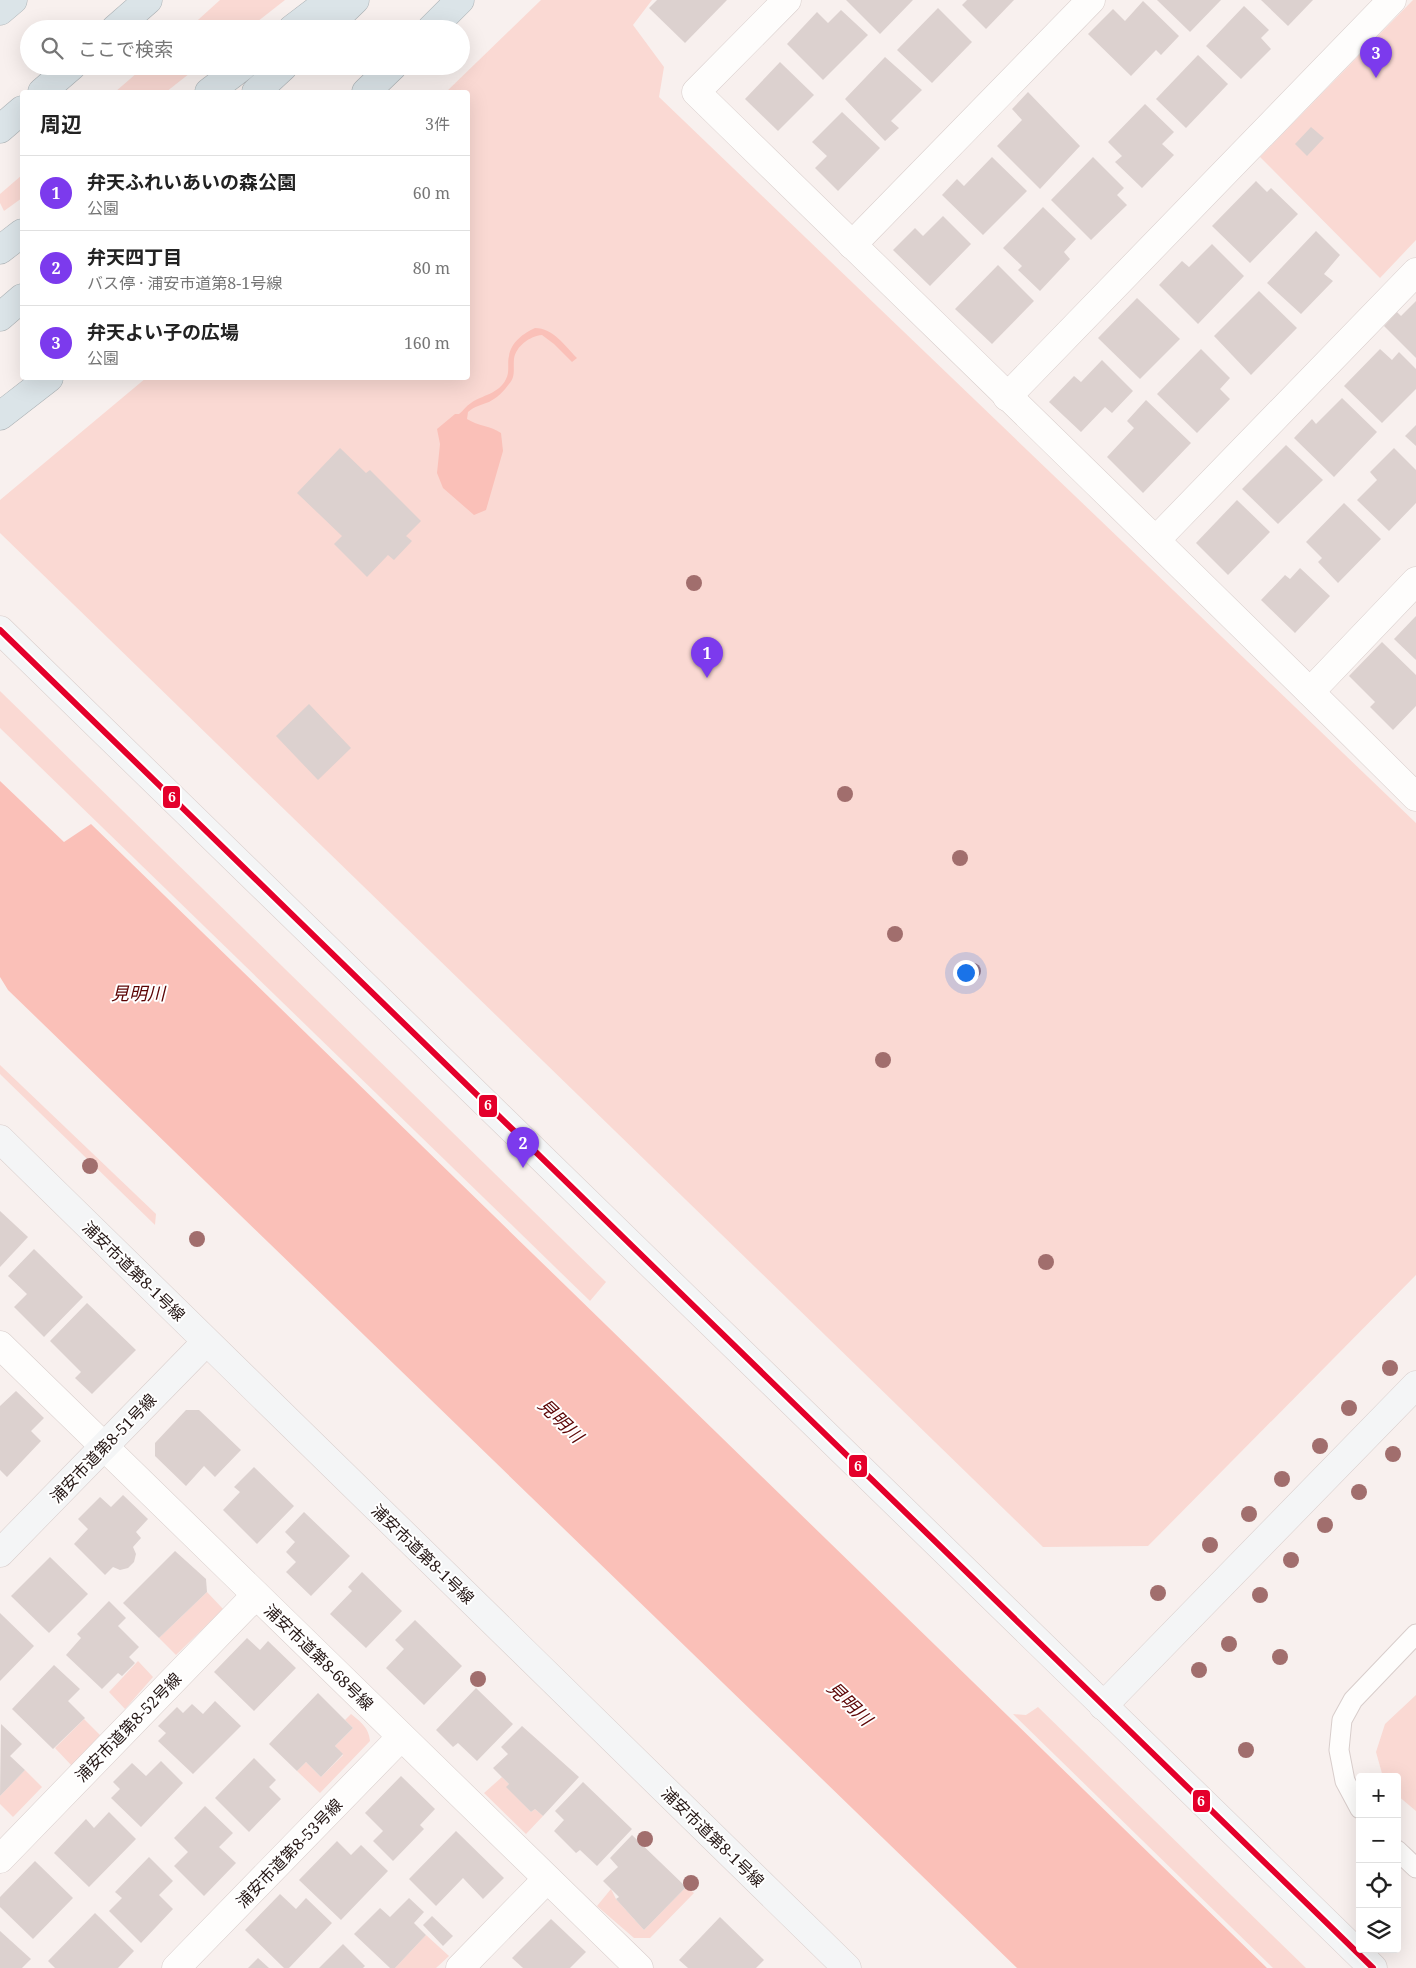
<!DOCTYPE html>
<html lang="ja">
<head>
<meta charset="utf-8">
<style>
	:root { --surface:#fff; --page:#f2f2f2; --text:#222; --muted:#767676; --line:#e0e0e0; --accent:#7c3aed }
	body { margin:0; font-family:"Noto Serif","Noto Sans JP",serif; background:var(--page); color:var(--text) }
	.controls { position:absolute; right:15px; bottom:15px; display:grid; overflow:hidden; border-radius:5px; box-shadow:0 5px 20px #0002 }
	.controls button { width:45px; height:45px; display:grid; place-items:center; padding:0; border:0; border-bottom:1px solid var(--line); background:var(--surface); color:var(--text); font:25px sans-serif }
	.you { position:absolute; left:965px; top:972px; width:18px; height:18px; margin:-12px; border:4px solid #fff; border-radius:50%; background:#1a73e8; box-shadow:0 0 0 8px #1a73e833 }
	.badge { display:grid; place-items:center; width:32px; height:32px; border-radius:50%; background:var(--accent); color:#fff; font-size:16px; font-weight:700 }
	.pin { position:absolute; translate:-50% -41px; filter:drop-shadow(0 1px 2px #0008) }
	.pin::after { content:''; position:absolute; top:26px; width:18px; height:15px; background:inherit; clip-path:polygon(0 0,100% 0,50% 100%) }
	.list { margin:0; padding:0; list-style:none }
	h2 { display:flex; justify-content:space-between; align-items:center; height:65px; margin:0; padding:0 20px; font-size:21px }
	h2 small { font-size:16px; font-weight:400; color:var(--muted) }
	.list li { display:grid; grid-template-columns:32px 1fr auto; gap:15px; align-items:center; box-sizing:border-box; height:75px; padding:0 20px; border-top:1px solid var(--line) }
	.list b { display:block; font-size:19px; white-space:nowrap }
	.list p { margin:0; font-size:16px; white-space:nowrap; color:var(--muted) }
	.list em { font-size:16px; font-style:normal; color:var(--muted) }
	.icon { flex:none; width:28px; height:28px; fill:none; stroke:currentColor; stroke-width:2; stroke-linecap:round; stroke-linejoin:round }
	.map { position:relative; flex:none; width:1416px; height:1968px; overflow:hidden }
	.search { position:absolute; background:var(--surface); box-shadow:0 5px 20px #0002; left:20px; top:20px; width:450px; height:55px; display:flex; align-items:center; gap:12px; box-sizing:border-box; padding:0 18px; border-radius:28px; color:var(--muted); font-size:19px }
	.panel { position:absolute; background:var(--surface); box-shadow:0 5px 20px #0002; left:20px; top:90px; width:450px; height:290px; border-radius:5px }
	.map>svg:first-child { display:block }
	.green { fill:#fad9d3 }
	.water { fill:#fac0b8 }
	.building { fill:#dcd1cf }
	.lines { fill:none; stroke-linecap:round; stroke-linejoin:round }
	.lane-casing { stroke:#d8cdcb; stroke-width:21 }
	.street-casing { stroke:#d8cdcb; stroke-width:29 }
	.secondary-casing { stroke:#d8cdcb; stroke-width:29 }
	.highway-casing { stroke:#acb2b5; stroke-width:29 }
	.lane { stroke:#fefdfc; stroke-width:19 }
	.street { stroke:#fefdfc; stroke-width:28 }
	.secondary { stroke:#f4f5f6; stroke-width:28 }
	.highway { stroke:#dbe4e8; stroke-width:28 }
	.bus-1-casing { stroke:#fff; stroke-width:10 }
	.bus-1 { stroke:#e4002b; stroke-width:6 }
	.tree { fill:#a16e6d }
	.labels { text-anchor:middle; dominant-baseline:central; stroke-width:4; stroke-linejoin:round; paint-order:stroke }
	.street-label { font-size:16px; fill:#241614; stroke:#fff }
	.water-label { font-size:18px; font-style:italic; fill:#5b0303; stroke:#fff }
	.line-badge { stroke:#fff; stroke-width:2 }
	.badge-label { font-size:14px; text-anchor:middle; font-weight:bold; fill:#fff }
</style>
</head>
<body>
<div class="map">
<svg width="1416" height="1968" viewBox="0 0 1416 1968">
	<rect width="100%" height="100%" fill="#f8f0ee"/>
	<g class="green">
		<polygon points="220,0 285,0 248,29 188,29"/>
		<polygon points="541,0 652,0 633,25 664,67 659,97 1416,823 1416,1275 1148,1546 1043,1547 0,533 0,500 146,378 468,378 468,92 446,92"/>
		<polygon points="1413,0 1416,0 1416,240 1380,278 1260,157"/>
		<polygon points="145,66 199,66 166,92 115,92"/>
		<polygon points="22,175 22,198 4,211 0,203 0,194"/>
		<polygon points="0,691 606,1282 590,1301 0,728"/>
		<polygon points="0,1065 156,1214 155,1225 0,1074"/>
		<polygon points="207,1592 223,1609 176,1655 159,1638"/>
		<polygon points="138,1661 153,1677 125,1709 109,1692"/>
		<polygon points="1416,1695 1416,1811 1397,1795 1397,1777 1383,1777 1376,1752 1385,1724"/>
		<polygon points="1038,1707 1306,1968 1273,1968 1013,1714 1026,1715"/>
		<path d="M 351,1714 C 361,1722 369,1728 370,1741 L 320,1793 L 297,1771 L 306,1762 L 321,1777 L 343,1755 L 335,1746 L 353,1728 L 345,1720 Z"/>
		<polygon points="84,1719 100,1735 72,1766 55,1748"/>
		<polygon points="25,1770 42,1787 13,1817 0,1804 0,1796"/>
		<polygon points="502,1777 509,1784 507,1787 531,1812 535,1809 543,1816 526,1834 484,1793"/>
		<polygon points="686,1887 694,1893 650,1938 634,1938 597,1906 611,1889 616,1899 644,1930"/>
		<polygon points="426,1935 449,1956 436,1968 395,1968"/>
	</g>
	<g class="water">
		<path d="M 535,328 C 553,328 565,346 577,358 L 572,362 L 554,344 L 542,335 C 530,336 516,346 514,359 C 513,368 516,377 509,384 C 504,391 497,398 489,402 C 481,405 475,406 468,412 L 467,419 C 478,426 491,426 501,433 L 503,451 L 486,510 L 474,515 L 443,488 L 437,473 L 440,444 L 437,429 L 455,414 L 459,414 C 463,411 466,406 471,403 C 482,395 499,394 506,379 C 510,372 507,363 509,356 C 511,342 524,333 535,328 Z"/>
		<polygon points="0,781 64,842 91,824 1267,1968 1017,1968 8,990 0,977"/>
	</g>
	<g class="building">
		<polygon points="657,0 727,0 685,43 649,8"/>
		<polygon points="846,0 913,0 880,34"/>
		<polygon points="967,0 1014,0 986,29 962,5"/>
		<polygon points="1157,0 1221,0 1190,32"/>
		<polygon points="1261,0 1313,0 1288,26"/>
		<polygon points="1143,1 1179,36 1161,55 1156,50 1131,76 1088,34 1113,9 1125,21"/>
		<polygon points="1244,6 1269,30 1261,38 1271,49 1241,79 1206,46"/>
		<polygon points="938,8 972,42 932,83 897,50"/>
		<polygon points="841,10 868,35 823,80 787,44 817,12 828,23"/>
		<polygon points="1198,55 1228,84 1186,128 1156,99"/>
		<polygon points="885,57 922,90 891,121 899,128 885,141 845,99"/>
		<polygon points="780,62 814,95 778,131 745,99"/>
		<polygon points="1028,92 1080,146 1040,189 997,146 1022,120 1012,109"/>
		<polygon points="1145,104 1174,132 1162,144 1174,155 1142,188 1115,162 1122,156 1108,142"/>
		<polygon points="842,112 880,148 838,191 815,168 827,156 812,142"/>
		<polygon points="1311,127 1324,138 1307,156 1295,144"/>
		<polygon points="992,157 1027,191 983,235 942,195 957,179 964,186"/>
		<polygon points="1093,157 1124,188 1117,195 1127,205 1091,240 1051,200"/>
		<polygon points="1256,181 1267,192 1271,188 1298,214 1250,263 1212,226"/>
		<polygon points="1043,207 1076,239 1064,252 1070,259 1040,291 1018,270 1022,266 1003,248"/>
		<polygon points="943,216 971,244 930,286 893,250 915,228 923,236"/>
		<polygon points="1316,231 1340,255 1324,274 1333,281 1301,314 1267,283"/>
		<polygon points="1212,244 1244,276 1198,324 1159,285 1182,261 1189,267"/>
		<polygon points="998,265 1034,301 992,344 955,309"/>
		<polygon points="1259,291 1297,328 1251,375 1214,336"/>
		<polygon points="1137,298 1180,339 1140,379 1098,338"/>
		<polygon points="1416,301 1416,358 1384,326 1397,312 1401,316"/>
		<polygon points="1201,349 1230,378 1220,389 1230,399 1197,433 1157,394"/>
		<polygon points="1380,349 1392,360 1399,352 1416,369 1416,389 1382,423 1344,386"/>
		<polygon points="1102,360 1133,391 1112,413 1105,407 1081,432 1049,402 1074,376 1081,382"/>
		<polygon points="1342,398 1377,432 1334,477 1294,438 1312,419 1316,424"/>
		<polygon points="1146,400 1191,443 1143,493 1107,457 1134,428 1127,421"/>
		<polygon points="1416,425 1416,446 1405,436"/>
		<polygon points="1286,445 1323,480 1278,524 1242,489"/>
		<polygon points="340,448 366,473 370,470 421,521 406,536 412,541 394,560 388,555 367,577 334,544 342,536 297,493"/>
		<polygon points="1394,448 1416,470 1416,503 1389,531 1357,500 1377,480 1370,472"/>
		<polygon points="1237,500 1270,532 1228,575 1196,543"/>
		<polygon points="1344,503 1381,539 1338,583 1318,562 1322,558 1306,542"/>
		<polygon points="1300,568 1330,596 1295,633 1261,600 1285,575 1290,579"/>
		<polygon points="1416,616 1416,660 1394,639"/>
		<polygon points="1382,642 1416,675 1416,706 1393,730 1370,707 1375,702 1349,676"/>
		<polygon points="309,704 351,748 318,780 276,736"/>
		<polygon points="0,1211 28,1237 0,1267"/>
		<polygon points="34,1249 83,1297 44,1337 14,1307 27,1294 8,1276"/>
		<polygon points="87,1303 136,1350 92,1394 75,1378 81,1372 50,1341"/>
		<polygon points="16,1391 44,1418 31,1431 41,1441 7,1477 0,1470 0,1406"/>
		<polygon points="186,1410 199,1410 241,1450 215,1477 204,1466 186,1486 155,1456 155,1443"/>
		<polygon points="254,1467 294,1506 257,1544 223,1510 240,1492 234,1487"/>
		<polygon points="123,1495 148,1519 136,1532 141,1538 133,1547 136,1554 134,1562 128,1568 120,1570 113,1567 105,1575 74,1544 88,1529 78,1519 100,1497 111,1507"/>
		<polygon points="304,1512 350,1556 311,1596 286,1572 296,1562 286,1552 295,1542 285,1532"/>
		<polygon points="175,1551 206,1579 207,1592 159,1638 123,1603"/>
		<polygon points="50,1557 88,1594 49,1633 11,1596"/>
		<polygon points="362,1572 402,1611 366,1648 330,1614 352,1591 348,1587"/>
		<polygon points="109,1601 126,1618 118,1626 139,1647 129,1657 135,1663 122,1676 118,1673 102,1689 66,1655 81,1638 77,1634"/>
		<polygon points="0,1613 34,1646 0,1681"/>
		<polygon points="415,1620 462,1666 424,1705 386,1668 404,1649 395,1640"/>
		<polygon points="247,1638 260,1650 268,1641 296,1668 254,1711 214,1672"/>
		<polygon points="54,1665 80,1689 68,1701 85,1718 53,1749 12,1709"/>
		<polygon points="476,1688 513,1724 477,1761 458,1743 453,1747 436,1730"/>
		<polygon points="318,1693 353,1728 335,1746 343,1754 321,1777 306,1762 297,1771 269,1744"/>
		<polygon points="215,1701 241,1726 193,1774 158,1741 166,1733 158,1726 177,1707 183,1713 192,1704 203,1714"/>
		<polygon points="1,1724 22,1744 10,1756 25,1770 0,1796"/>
		<polygon points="522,1726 579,1777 543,1816 535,1809 531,1812 506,1787 509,1784 493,1768 508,1754 501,1747"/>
		<polygon points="254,1758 276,1780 269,1787 281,1799 249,1832 215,1798"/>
		<polygon points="161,1761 183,1783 141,1827 111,1798 120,1789 113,1782 132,1763 146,1776"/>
		<polygon points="401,1776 435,1809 420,1825 424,1829 393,1861 373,1841 383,1831 365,1813"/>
		<polygon points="583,1782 632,1829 597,1866 580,1850 576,1853 554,1831 564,1820 555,1811"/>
		<polygon points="205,1806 233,1833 219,1847 236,1863 204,1896 174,1866 188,1852 174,1838"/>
		<polygon points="109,1812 136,1839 89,1887 54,1853 86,1819 94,1828"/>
		<polygon points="456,1831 504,1878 483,1899 463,1878 436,1906 409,1879"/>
		<polygon points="632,1835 686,1887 644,1930 616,1899 619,1897 603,1881 618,1867 610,1858"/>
		<polygon points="337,1841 351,1855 361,1845 388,1871 341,1920 299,1880"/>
		<polygon points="149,1857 173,1881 159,1895 173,1909 141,1943 109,1911 122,1898 115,1892"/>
		<polygon points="35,1861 73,1898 33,1939 0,1907 0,1897"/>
		<polygon points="280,1894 296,1909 306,1898 332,1923 289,1968 284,1968 245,1930"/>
		<polygon points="409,1898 424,1912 414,1923 426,1935 395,1968 390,1968 354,1934 380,1908 390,1917"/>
		<polygon points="95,1913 134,1951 118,1968 55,1968 48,1961"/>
		<polygon points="432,1916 453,1936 443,1946 423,1925"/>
		<polygon points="720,1917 764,1960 756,1968 688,1968 679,1960"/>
		<polygon points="551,1919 586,1952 570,1968 523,1968 512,1958"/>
		<polygon points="0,1931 31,1959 22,1968 0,1968"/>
		<polygon points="343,1944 365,1966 363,1968 319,1968"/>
		<polygon points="258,1958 269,1968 248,1968"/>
	</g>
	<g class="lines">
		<g class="lane-casing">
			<g id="lane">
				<polyline points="1360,1809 1345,1781 1339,1750 1342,1720 1353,1700 1416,1634"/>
				<polyline points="1397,1850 1416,1868"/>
			</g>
		</g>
		<g class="street-casing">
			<g id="street">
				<path d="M 787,0 L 696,92 C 936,327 1178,560 1416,797"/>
				<polyline points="852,245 1091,0"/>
				<polyline points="1007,397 1392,0"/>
				<polyline points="1156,540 1416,272"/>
				<polyline points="1310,692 1416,581"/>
				<polyline points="0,1345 639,1968"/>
				<polyline points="0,1859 256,1595"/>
				<polyline points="176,1968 401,1737"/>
				<polyline points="460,1968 547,1879"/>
			</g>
		</g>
		<g class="secondary-casing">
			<g id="secondary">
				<polyline points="0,630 1373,1968"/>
				<polyline points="0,1139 847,1968"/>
				<polyline points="0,1553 206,1342"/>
				<polyline points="1103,1706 1416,1385"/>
			</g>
		</g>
		<g class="highway-casing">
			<g id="highway">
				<polyline points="0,11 13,0"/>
				<polyline points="115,29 148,0"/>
				<polyline points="292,29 330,0"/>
				<polyline points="325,29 355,0"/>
				<polyline points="431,29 460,0"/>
				<polyline points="42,92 72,66"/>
				<polyline points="209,92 243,66"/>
				<polyline points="256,92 284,66"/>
				<polyline points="366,92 393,66"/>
				<polyline points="0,129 22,110"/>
				<polyline points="0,250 22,233"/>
				<polyline points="0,317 22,298"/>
				<polyline points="0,416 49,378"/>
			</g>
		</g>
		<use href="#lane" class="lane"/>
		<use href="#street" class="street"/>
		<use href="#secondary" class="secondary"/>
		<use href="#highway" class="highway"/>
		<g class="bus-1-casing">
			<polyline id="bus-1" points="0,630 1373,1968"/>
		</g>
		<use href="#bus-1" class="bus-1"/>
	</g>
	<g class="tree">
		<circle cx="694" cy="583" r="8"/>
		<circle cx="845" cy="794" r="8"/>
		<circle cx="960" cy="858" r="8"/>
		<circle cx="895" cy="934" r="8"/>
		<circle cx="973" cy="971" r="8"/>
		<circle cx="883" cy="1060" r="8"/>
		<circle cx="90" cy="1166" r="8"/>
		<circle cx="197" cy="1239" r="8"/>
		<circle cx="1046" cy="1262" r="8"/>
		<circle cx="1390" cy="1368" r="8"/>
		<circle cx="1349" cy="1408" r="8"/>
		<circle cx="1320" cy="1446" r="8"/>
		<circle cx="1393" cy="1454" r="8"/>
		<circle cx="1282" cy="1479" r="8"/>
		<circle cx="1359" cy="1492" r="8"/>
		<circle cx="1249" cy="1514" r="8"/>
		<circle cx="1325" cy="1525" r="8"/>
		<circle cx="1210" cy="1545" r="8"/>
		<circle cx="1291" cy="1560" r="8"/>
		<circle cx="1158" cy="1593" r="8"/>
		<circle cx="1260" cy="1595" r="8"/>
		<circle cx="1229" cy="1644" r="8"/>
		<circle cx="1280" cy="1657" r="8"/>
		<circle cx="1199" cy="1670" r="8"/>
		<circle cx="478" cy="1679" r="8"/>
		<circle cx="1246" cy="1750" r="8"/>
		<circle cx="645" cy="1839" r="8"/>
		<circle cx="691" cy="1883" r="8"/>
	</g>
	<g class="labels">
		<g class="street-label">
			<text transform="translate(134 1271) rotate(44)">浦安市道第8-1号線</text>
			<text transform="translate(103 1448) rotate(-46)">浦安市道第8-51号線</text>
			<text transform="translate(423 1554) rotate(44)">浦安市道第8-1号線</text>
			<text transform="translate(319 1657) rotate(44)">浦安市道第8-68号線</text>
			<text transform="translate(128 1727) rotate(-46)">浦安市道第8-52号線</text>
			<text transform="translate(713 1837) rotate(44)">浦安市道第8-1号線</text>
			<text transform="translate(289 1853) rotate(-46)">浦安市道第8-53号線</text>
		</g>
		<g class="water-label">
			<text x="138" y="993">見明川</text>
			<text transform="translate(561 1420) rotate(44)">見明川</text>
			<text transform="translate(850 1703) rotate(44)">見明川</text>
		</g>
	</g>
	<g class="line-badge">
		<rect x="162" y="785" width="19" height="24" rx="5" fill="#e4002b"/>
		<rect x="478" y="1094" width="20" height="24" rx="5" fill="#e4002b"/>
		<rect x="848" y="1454" width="20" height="24" rx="5" fill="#e4002b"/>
		<rect x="1192" y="1789" width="19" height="24" rx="5" fill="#e4002b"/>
	</g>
	<g class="badge-label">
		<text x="172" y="802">6</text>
		<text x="488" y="1110">6</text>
		<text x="858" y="1471">6</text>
		<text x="1201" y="1806">6</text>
	</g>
</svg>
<div class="controls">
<button>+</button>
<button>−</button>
<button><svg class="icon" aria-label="locate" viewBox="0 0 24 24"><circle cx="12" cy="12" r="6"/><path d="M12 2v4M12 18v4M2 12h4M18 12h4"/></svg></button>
<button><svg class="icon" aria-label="layers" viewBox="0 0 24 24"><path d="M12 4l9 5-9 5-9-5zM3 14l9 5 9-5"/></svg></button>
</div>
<div class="you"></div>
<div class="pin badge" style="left:707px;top:678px">1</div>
<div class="pin badge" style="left:523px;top:1168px">2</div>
<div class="pin badge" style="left:1376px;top:78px">3</div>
<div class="search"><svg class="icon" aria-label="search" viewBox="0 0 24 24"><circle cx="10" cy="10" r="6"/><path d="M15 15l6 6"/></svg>ここで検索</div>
<section class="panel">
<h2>周辺<small>3件</small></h2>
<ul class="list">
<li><span class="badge">1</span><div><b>弁天ふれいあいの森公園</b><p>公園</p></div><em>60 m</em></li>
<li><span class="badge">2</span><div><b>弁天四丁目</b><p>バス停 · 浦安市道第8-1号線</p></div><em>80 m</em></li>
<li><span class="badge">3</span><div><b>弁天よい子の広場</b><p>公園</p></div><em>160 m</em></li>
</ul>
</section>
</div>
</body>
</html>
